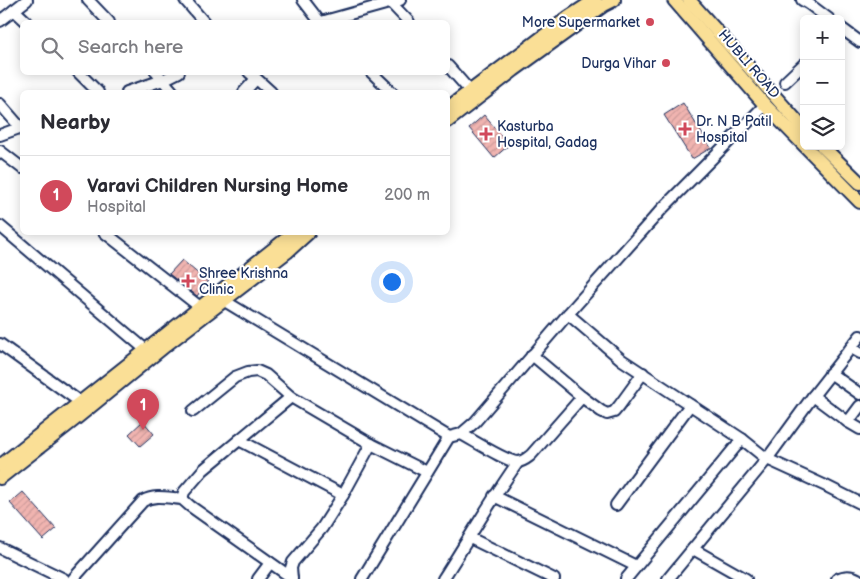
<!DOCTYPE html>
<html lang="en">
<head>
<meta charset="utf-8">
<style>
	:root { --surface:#fff; --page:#f2f2f3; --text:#2b2b33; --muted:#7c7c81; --line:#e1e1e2; --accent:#d1495b }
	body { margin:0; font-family:"Balsamiq Sans",sans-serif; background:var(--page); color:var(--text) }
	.controls { position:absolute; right:15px; top:15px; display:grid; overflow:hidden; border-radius:8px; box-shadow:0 2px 12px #0003 }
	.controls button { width:45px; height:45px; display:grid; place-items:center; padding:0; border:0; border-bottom:1px solid var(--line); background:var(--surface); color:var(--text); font:25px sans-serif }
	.you { position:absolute; left:391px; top:281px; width:18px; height:18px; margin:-12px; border:4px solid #fff; border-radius:50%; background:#1a73e8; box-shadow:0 0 0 8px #1a73e833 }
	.badge { display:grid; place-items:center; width:32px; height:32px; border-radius:50%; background:var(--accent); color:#fff; font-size:16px; font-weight:700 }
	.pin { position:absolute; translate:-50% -41px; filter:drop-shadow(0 1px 2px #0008) }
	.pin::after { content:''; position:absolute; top:26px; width:18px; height:15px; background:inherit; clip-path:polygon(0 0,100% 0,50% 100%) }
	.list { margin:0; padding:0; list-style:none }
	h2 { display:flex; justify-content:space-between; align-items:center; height:65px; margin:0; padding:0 20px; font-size:21px }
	h2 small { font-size:16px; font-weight:400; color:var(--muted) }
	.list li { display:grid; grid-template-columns:32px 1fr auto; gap:15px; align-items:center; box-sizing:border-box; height:80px; padding:0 20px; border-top:1px solid var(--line) }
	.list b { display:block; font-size:19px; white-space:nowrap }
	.list p { margin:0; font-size:16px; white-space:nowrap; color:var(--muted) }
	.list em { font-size:16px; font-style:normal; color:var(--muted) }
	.icon { flex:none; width:28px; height:28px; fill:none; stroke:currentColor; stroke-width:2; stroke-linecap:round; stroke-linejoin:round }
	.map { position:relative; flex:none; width:860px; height:579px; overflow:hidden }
	.search { position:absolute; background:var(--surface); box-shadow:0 2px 12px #0003; left:20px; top:20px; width:430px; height:55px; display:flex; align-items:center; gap:12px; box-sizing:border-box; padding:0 18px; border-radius:8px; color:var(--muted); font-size:19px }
	.panel { position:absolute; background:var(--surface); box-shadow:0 2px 12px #0003; left:20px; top:90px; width:430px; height:145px; border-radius:8px }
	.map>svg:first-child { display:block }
	.building { fill:url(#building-hatch); stroke:#1b2f5e }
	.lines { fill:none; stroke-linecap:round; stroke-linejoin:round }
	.minor-casing { stroke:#1b2f5e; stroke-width:14 }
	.major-casing { stroke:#1b2f5e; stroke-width:16 }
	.minor { stroke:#fff; stroke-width:10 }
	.major { stroke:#fadf96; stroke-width:12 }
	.poi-dot { fill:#d1495b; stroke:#fff; stroke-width:2 }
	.labels { text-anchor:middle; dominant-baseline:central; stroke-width:4; stroke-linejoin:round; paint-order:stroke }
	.poi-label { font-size:14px; fill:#1b2f5e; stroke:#fff; text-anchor:start }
	.street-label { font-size:14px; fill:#1b2f5e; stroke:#fff }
</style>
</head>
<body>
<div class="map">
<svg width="860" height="579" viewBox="0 0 860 579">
	<defs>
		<pattern id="building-hatch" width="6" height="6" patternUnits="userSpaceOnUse" patternTransform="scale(1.25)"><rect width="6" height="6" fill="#f0b4b0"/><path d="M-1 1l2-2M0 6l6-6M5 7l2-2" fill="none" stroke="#cd9b9a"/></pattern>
	</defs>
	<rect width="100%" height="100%" fill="#fff"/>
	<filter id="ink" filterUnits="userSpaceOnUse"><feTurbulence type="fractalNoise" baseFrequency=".02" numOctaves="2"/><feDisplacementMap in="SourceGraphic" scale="10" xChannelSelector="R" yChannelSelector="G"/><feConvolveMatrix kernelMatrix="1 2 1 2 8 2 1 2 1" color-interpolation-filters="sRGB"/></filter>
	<g filter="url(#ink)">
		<g class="building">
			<polygon points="683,103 711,148 692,159 664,115"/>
			<polygon points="484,115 509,145 494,158 469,128"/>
			<polygon points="182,260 208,282 197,296 169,274"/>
			<polygon points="143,421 154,434 140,446 129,434"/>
			<polygon points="23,492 56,529 43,540 10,503"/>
		</g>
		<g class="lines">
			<g class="minor-casing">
				<g id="minor">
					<polyline points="88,0 109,22"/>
					<polyline points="185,0 204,22"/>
					<polyline points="303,0 320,22"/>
					<polyline points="802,0 809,4 829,19"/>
					<polyline points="390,2 409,22"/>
					<polyline points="14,10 27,22"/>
					<polyline points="0,21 27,0"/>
					<polyline points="321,22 400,0"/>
					<polyline points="841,28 860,42"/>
					<polyline points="448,66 470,91"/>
					<polyline points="78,72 98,92"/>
					<polyline points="156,72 173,92"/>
					<polyline points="249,72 271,92"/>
					<polyline points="371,72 392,92"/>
					<polyline points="785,82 804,64"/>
					<polyline points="127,92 163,80 179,72"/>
					<polyline points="244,92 256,79"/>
					<polyline points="0,104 20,127"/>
					<polyline points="0,135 22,127"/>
					<polyline points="0,151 22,168"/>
					<polyline points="0,226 146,350"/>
					<polyline points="104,232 200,307"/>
					<polyline points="223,300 449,437 461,434 475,422 568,314 662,209 765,105"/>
					<polyline points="568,314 622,360 742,439 767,459 826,486 860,503"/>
					<polyline points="0,344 80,402"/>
					<polyline points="851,348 860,353"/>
					<polyline points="532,355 582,397 601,411 607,414 614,412 619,406 643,373"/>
					<polyline points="830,373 860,394"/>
					<polyline points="813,396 848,422 860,429"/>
					<polyline points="193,411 235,377 248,372 257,371 266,375 291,397 371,444 427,472"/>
					<polyline points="848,422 860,406"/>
					<path d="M 461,434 C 473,440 505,461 517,462 C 523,462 527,458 531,455 L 582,397"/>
					<polyline points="239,440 343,495"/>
					<polyline points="494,496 636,566"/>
					<polyline points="182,499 184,492 203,470 291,397"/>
					<polyline points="616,505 690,405"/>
					<polyline points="470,538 554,579"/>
					<polyline points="0,548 64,579"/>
					<polyline points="693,549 746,579"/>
					<path d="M 73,579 L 143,501 C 155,494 168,498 182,499 L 190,506 L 292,578"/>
					<polyline points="258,579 270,563"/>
					<polyline points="292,579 291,568 293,562 322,528 343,495 371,444"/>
					<polyline points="362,579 449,437"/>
					<path d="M 443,579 C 468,540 491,500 518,462"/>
					<polyline points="626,579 742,439"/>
					<polyline points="668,579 767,459 813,396 860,336"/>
					<path d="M 837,579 C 845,575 851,575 858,579"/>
				</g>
			</g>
			<g class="major-casing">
				<g id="major">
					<polyline points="674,0 765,105 804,145"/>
					<polyline points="689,0 804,129"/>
					<polyline points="448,108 569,17 595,0"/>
					<polyline points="448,121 514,70 604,5 614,0"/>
					<polyline points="805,146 860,202"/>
					<polyline points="822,146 860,183"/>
					<polyline points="0,466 295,232"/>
					<polyline points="0,478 74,420 166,345 287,252 309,232"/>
				</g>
			</g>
			<use href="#minor" class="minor"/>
			<use href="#major" class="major"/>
		</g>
	</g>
	<g class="poi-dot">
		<circle cx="650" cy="22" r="5"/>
		<circle cx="666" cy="63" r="5"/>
		<path d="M682.5 121.5h5v5h5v5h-5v5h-5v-5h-5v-5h5z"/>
		<path d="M483.5 126.5h5v5h5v5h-5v5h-5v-5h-5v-5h5z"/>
		<path d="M185.5 273.5h5v5h5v5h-5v5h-5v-5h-5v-5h5z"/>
	</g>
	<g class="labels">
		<g class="poi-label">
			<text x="640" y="22" text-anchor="end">More Supermarket</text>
			<text x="656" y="63" text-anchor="end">Durga Vihar</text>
			<text x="696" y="121">Dr. N B Patil<tspan x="696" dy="16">Hospital</tspan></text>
			<text x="497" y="126">Kasturba<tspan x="497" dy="16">Hospital, Gadag</tspan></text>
			<text x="199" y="273">Shree Krishna<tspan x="199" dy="16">Clinic</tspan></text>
		</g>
		<g class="street-label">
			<text transform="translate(749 64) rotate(49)">HUBLI ROAD</text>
		</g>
	</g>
</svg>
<div class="controls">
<button>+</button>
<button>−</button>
<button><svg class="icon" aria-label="layers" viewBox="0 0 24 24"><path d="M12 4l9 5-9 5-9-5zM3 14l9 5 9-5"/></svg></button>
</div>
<div class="you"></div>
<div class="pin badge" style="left:143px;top:430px">1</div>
<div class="search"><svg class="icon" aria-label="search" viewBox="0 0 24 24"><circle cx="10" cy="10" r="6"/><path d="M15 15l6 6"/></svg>Search here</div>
<section class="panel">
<h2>Nearby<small></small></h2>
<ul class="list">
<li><span class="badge">1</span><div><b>Varavi Children Nursing Home</b><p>Hospital</p></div><em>200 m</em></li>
</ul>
</section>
</div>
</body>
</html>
